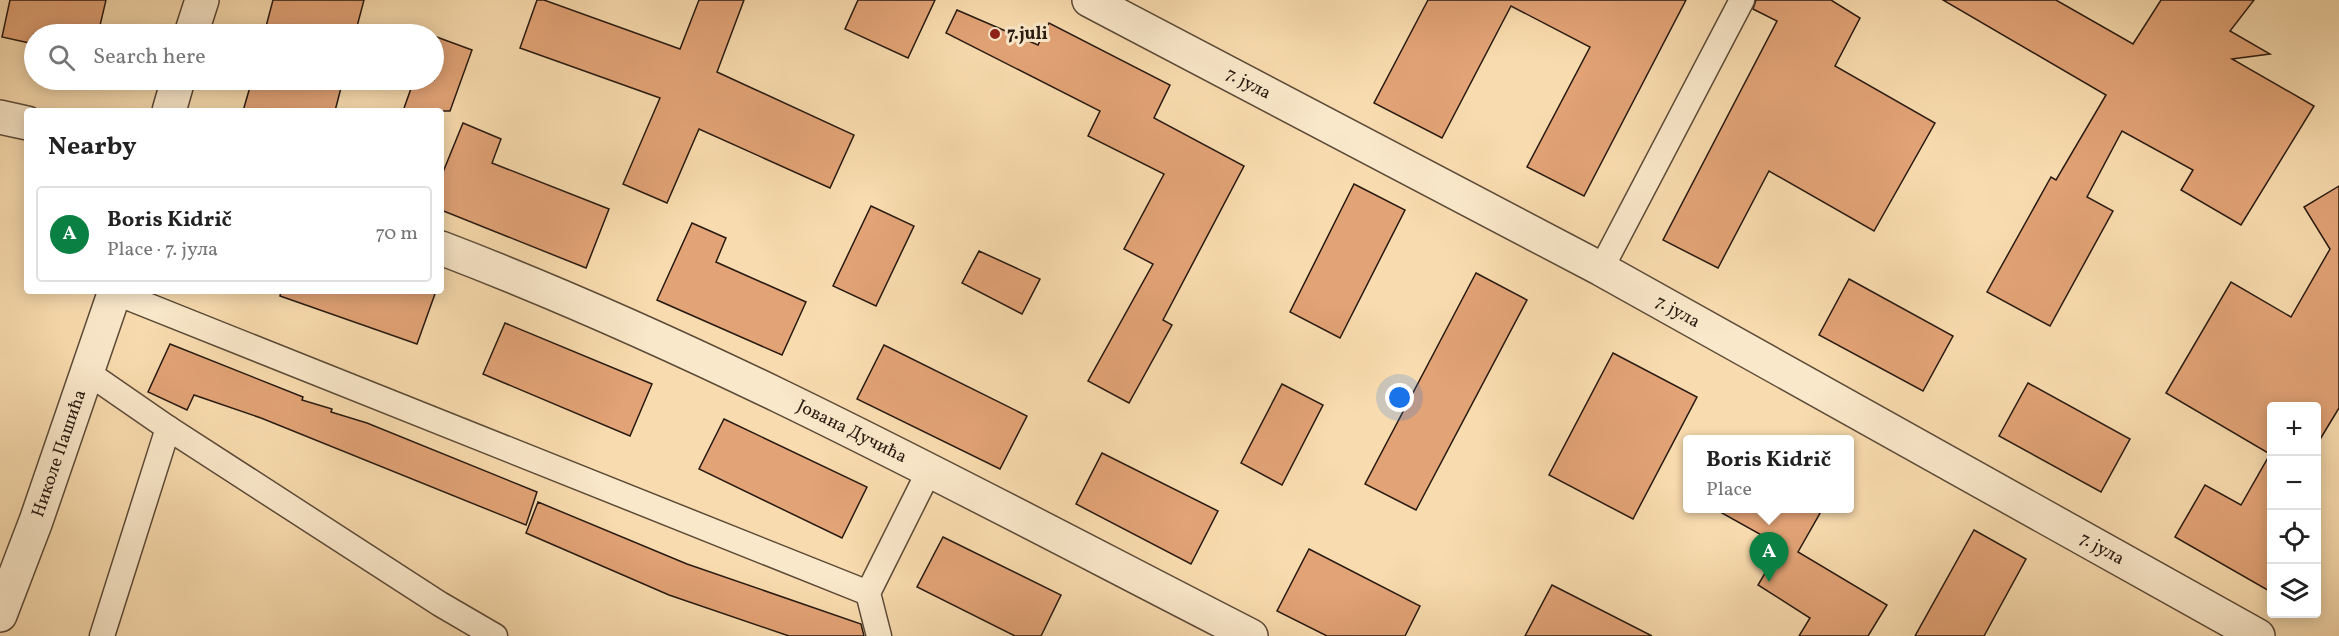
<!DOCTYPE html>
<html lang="en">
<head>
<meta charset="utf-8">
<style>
	:root { --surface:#fff; --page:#f6f6f6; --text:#222; --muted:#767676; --line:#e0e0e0; --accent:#0b8043 }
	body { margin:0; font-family:Vollkorn,serif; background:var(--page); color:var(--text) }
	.controls { position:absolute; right:18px; bottom:18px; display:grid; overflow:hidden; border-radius:6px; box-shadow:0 3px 15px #0003 }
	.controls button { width:54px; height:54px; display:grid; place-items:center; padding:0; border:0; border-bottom:2px solid var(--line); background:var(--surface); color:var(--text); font:30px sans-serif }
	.you { position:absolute; left:1400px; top:398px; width:21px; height:21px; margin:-15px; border:4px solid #fff; border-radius:50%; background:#1a73e8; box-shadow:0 0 0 9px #1a73e833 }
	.badge { display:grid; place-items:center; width:39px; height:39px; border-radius:50%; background:var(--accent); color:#fff; font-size:20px; font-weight:700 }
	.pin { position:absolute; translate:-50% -50px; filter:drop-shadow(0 2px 3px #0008) }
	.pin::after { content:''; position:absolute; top:32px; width:21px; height:18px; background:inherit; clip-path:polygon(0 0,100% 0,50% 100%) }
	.popup { position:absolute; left:1683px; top:435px; width:171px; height:78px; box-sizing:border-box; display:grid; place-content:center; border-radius:6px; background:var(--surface); filter:drop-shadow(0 2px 4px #0005); font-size:20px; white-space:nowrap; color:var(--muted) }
	.popup b { font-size:22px; color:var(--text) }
	.popup::after { content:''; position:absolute; left:50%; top:100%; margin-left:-12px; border:12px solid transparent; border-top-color:var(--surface) }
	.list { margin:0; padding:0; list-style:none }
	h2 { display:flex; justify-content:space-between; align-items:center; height:78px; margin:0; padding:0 24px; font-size:26px }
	h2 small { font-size:20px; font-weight:400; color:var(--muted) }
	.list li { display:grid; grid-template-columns:39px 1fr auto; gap:18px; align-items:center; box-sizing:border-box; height:96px; margin:0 12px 12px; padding:0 12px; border:2px solid var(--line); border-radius:6px }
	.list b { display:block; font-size:22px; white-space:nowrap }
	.list p { margin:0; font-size:20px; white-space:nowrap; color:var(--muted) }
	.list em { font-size:20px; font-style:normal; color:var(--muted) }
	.icon { flex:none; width:33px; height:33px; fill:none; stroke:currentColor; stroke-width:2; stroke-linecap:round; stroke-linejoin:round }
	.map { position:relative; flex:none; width:2339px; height:636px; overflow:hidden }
	.search { position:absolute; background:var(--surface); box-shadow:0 3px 15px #0003; left:24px; top:24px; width:420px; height:66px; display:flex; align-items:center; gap:15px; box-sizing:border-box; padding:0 21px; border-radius:33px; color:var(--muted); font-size:22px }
	.panel { position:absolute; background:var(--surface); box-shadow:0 3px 15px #0003; left:24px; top:108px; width:420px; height:186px; border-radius:6px }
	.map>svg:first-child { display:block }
	.building { fill:#e2a376; stroke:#281a11; stroke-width:1.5 }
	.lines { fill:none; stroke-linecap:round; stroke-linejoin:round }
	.service-casing { stroke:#5c4a38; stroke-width:27 }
	.minor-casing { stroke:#5c4a38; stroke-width:36 }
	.tertiary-casing { stroke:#5c4a38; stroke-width:36 }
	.service { stroke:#fae8ca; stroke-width:24 }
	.minor { stroke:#fae8ca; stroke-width:33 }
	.tertiary { stroke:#fae8ca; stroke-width:33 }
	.poi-dot { fill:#8f2418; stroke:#fae8ca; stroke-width:2 }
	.labels { text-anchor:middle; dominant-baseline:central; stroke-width:6; stroke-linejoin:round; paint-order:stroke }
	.poi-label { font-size:18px; font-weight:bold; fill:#281a11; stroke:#fae8ca; text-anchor:start }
	.street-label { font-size:18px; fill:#281a11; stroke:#fae8ca }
</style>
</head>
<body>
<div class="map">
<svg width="2339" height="636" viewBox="0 0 2339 636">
	<rect width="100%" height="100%" fill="#f8dbae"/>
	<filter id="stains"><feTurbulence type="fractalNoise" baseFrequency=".00333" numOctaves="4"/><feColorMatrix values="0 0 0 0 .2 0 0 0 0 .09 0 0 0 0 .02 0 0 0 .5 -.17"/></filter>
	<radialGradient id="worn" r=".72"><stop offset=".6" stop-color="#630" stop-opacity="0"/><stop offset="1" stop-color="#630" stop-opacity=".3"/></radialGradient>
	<g class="building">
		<polygon points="10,0 106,0 98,34 34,34 34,44 2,37"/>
		<polygon points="273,0 364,0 355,34 264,34"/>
		<polygon points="537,0 544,0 680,49 699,0 744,0 717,72 854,135 830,188 699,129 667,203 623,184 660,98 520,48"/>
		<polygon points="858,0 935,0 908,58 845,29"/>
		<polygon points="1428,0 1686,0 1584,196 1527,167 1590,47 1511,6 1442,138 1374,103"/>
		<polygon points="1756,0 1831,0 1860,18 1835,66 1935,123 1874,231 1769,171 1718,268 1663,240 1777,21 1753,9"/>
		<polygon points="1943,0 2056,0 2133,44 2161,0 2254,0 2230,31 2270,54 2232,59 2314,106 2241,225 2181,190 2193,170 2122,131 2087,197 2113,211 2050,326 1987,292 2051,177 2056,180 2106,95"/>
		<polygon points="957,10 1038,45 1049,23 1170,85 1154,118 1244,166 1163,320 1172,325 1129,403 1088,381 1153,264 1124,249 1164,174 1088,136 1100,111 946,33"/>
		<polygon points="434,36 472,50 450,111 403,111 414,80 434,80"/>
		<polygon points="252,80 343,80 335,111 243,111"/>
		<polygon points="463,123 501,139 492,163 609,209 586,268 441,210 441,177"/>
		<polygon points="1354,184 1405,210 1340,338 1290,312"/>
		<polygon points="2339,186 2339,408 2316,446 2316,406 2271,406 2271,592 2175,537 2205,485 2241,505 2270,454 2166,393 2231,282 2291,317 2330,249 2304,207"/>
		<polygon points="871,206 914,226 876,306 833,286"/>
		<polygon points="692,223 726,238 716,262 806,302 782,355 657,300"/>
		<polygon points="979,251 1040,279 1022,314 962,283"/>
		<polygon points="1476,273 1527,300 1416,510 1365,484"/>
		<polygon points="1849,279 1953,336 1923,391 1819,335"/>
		<polygon points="281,291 436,291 417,344 280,296"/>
		<polygon points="505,323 652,384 630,436 483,374"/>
		<polygon points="170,344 303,397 302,400 332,409 331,412 367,423 537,492 526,525 261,418 194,395 187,410 148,392"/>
		<polygon points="884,345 1027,416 1000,469 857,399"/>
		<polygon points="1613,353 1697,397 1633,519 1549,475"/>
		<polygon points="2028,383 2130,439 2101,492 1999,436"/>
		<polygon points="1282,384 1323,405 1282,485 1241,463"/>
		<polygon points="724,419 867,487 842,538 699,469"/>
		<polygon points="1102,453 1218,511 1191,564 1076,504"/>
		<polygon points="538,502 687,564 861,624 864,636 789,636 669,595 526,533"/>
		<polygon points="1713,508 1823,508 1798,552 1887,605 1868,636 1799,636 1810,618 1758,585 1781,546"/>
		<polygon points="1974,530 2026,559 1984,636 1915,636"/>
		<polygon points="943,537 1061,595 1041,636 1015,636 917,587"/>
		<polygon points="1309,549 1420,606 1405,636 1327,636 1277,611"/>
		<polygon points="1552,585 1652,636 1525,636"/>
	</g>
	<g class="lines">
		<g class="service-casing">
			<g id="service">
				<polyline points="1601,269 1742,0"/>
				<polyline points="114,292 868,593"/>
				<polyline points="87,372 168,428 440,604 495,636"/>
				<polyline points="102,636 168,428"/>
				<polyline points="879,636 868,593 929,471"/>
			</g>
		</g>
		<g class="minor-casing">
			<g id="minor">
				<path id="s1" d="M 1089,0 L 1601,269 L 2258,636"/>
				<polyline points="0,117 27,123"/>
				<path id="s2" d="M 441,248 C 721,355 985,500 1251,636"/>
			</g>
		</g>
		<g class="tertiary-casing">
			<g id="tertiary">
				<polyline points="191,34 202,0"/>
				<polyline points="169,111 178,80"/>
				<path id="s3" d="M 0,615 L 36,521 L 115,291"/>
			</g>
		</g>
		<use href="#service" class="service"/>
		<use href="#minor" class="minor"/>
		<use href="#tertiary" class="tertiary"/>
	</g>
	<circle class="poi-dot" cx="995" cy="34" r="6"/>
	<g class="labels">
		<g class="poi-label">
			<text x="1007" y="34">7.juli</text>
		</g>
		<g class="street-label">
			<text stroke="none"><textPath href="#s1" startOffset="180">7. јула</textPath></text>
			<text stroke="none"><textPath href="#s1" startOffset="666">7. јула</textPath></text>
			<text stroke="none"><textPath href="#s2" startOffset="450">Јована Дучића</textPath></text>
			<text stroke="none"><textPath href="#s3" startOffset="172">Николе Пашића</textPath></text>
			<text stroke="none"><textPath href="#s1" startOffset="1152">7. јула</textPath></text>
		</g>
	</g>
	<rect width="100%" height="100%" filter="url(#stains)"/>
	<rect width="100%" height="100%" fill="url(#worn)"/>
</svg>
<div class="controls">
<button>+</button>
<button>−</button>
<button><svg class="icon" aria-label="locate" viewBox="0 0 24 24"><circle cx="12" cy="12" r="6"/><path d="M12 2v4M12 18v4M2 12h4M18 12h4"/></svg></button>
<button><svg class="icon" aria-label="layers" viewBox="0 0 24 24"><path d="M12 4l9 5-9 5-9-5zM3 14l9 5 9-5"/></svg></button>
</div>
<div class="you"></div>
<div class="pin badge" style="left:1769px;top:582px">A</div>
<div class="popup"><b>Boris Kidrič</b>Place</div>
<div class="search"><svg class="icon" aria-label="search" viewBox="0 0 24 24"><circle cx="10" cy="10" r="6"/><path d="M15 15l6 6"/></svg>Search here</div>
<section class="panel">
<h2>Nearby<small></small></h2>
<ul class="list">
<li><span class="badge">A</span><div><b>Boris Kidrič</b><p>Place · 7. јула</p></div><em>70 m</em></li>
</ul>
</section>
</div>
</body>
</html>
